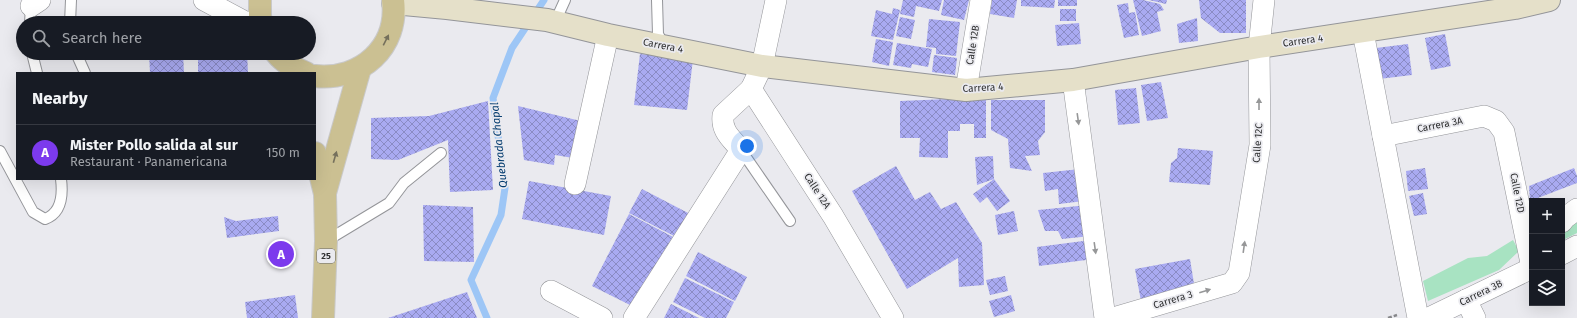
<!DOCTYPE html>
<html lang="en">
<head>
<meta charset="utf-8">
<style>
	:root { --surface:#171b24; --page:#20242c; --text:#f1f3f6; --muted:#9ea1a6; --line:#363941; --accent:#7c3aed }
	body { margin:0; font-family:"Fira Sans",sans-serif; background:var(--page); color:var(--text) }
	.controls { position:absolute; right:12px; bottom:12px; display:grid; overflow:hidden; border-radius:0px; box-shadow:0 4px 16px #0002 }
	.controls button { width:36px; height:36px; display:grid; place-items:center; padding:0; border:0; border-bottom:1px solid var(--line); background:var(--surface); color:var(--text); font:20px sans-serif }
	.you { position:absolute; left:747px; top:146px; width:14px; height:14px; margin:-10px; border:3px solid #fff; border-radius:50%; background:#1a73e8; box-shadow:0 0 0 6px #1a73e833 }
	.badge { display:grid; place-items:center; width:26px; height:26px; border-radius:50%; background:var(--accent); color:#fff; font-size:13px; font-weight:700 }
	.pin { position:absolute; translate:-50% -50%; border:2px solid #fff; box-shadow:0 1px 4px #0006 }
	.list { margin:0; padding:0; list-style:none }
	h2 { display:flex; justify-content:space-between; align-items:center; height:52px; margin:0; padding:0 16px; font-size:17px }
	h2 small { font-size:13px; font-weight:400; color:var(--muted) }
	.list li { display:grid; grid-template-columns:26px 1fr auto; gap:12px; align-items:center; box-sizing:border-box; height:56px; padding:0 16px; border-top:1px solid var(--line) }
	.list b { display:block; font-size:15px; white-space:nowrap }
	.list p { margin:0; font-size:13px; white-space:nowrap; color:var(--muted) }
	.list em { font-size:13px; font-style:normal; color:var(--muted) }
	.icon { flex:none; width:22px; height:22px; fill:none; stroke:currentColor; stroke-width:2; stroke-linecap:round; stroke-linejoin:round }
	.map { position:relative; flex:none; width:1577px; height:318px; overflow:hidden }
	.search { position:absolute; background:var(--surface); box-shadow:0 4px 16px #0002; left:16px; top:16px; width:300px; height:44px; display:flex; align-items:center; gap:10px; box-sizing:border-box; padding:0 14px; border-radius:22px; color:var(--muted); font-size:15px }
	.panel { position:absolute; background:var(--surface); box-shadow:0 4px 16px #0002; left:16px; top:72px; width:300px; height:108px; border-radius:0px }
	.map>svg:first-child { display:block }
	.green { fill:#a8e3c2 }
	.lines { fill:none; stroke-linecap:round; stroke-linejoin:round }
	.stream { stroke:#9dc6f6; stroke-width:7 }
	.building { fill:url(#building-cross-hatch) }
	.lane-casing { stroke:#949599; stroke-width:12 }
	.street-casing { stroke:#949599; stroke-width:22 }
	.secondary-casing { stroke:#949599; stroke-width:24 }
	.primary-casing { stroke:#c9c9c9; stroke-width:24 }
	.path { stroke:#86878a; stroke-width:2.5; stroke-dasharray:4 2; stroke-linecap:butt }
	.lane { stroke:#fff; stroke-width:10 }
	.street { stroke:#fff; stroke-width:21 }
	.secondary { stroke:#e5e0c9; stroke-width:22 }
	.primary { stroke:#cbc092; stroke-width:22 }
	.oneway { fill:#75705c }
	.oneway2 { fill:#969798 }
	.labels { text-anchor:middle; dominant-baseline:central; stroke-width:3.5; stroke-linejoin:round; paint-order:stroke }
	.shield { fill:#eaeaef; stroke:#666769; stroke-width:1 }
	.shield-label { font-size:9px; font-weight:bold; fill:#2e2f30 }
	.street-label { font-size:10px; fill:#2e2f30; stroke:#eaeaef }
	.water-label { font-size:11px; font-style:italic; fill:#013a6e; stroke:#eaeaef }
</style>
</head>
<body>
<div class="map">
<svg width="1577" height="318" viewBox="0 0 1577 318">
	<defs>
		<pattern id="building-cross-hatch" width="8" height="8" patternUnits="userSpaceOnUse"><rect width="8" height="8" fill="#a9aaf1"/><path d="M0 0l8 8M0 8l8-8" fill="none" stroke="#8a8bc4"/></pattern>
	</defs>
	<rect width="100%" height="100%" fill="#eaeaef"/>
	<g class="green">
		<polygon points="1577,217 1577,233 1563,240 1567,222"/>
		<polygon points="1513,240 1519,251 1499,270 1428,301 1423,281 1468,258 1487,256"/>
	</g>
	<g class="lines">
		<polyline class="stream" points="487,318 471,280 501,215 505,188 493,98 512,48 544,0"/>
	</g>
	<g class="building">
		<polygon points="903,0 942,0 939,11 916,6 914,17 900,14"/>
		<polygon points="944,0 969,0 964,20 941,15"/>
		<polygon points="992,0 1017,0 1014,18 990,14"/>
		<polygon points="1021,0 1055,0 1054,8 1021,6"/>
		<rect x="1058" y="0" width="19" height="6"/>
		<polygon points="1133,0 1143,0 1160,4 1164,10 1157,12 1161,31 1142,36"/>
		<polygon points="1149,0 1167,0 1166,4"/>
		<polygon points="1199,0 1246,0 1246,33 1220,33 1201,18"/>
		<polygon points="1128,3 1129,13 1135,12 1139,35 1124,38 1117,5"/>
		<polygon points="893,8 900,10 893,40 871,36 876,10 892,14"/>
		<rect x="1060" y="9" width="16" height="12"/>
		<polygon points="900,17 915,20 911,39 896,36"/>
		<polygon points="163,18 182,19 182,23 164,23"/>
		<polygon points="1197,18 1198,41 1179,43 1177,24"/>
		<polygon points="929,19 960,22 956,56 936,54 936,48 926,47"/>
		<rect x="113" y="21" width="22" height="2"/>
		<polygon points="1079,23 1081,44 1057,46 1055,25"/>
		<polygon points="1445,34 1451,66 1431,70 1425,38"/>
		<polygon points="876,39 893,42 889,66 872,62"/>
		<polygon points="897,43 932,49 928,67 912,64 911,68 893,65"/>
		<polygon points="1408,44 1412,75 1379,79 1376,48"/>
		<polygon points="149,53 183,53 184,73 150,73"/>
		<polygon points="198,53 247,53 248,73 198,73"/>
		<polygon points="640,54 693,59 687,110 634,105"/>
		<polygon points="934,55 957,58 955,75 932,72"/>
		<polygon points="1161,82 1168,118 1147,121 1141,85"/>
		<polygon points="1136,88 1140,123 1118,125 1115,90"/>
		<polygon points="948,99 986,99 986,138 974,138 974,124 960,124 960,131 948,131 948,158 919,157 920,138 900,138 900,101"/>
		<polygon points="991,100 1045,100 1045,132 1038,141 1040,155 1025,156 1032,171 1010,168 1008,139 991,130"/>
		<polygon points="488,101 493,190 450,192 448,140 398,160 371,159 371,118 429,116"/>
		<polygon points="518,106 585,122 579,159 555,155 554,165 524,160"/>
		<polygon points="1178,148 1213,151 1210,185 1169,182 1171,163 1177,158"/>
		<polygon points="993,156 994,179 977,185 975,157"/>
		<polygon points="896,166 915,200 930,192 941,209 956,202 982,243 984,285 959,287 958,258 907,289 852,191"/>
		<polygon points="1425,168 1428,189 1408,191 1406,171"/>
		<polygon points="1574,168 1577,176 1577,183 1530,201 1529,186"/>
		<polygon points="1080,169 1084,201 1059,204 1058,189 1045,191 1043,173"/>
		<polygon points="994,179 1010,201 997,211 987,197 980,203 973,194"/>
		<polygon points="529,181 611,196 604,235 522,219"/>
		<polygon points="642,189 690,214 678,238 629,213"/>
		<polygon points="1423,193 1427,214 1414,216 1409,196"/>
		<polygon points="423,205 473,207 474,262 424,261"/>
		<polygon points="1088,205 1091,236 1062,239 1058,231 1045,231 1038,210"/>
		<polygon points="1014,211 1018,231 998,235 995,215"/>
		<polygon points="629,214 677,239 638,309 592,286"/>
		<polygon points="278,216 279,231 227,238 224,217 236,221"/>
		<polygon points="1091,240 1094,259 1039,266 1037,247"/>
		<polygon points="698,252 747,277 735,301 686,276"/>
		<polygon points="1190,259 1195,290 1141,301 1135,269"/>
		<polygon points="1005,276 1008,291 990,295 986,280"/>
		<polygon points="685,278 734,302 726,318 705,318 673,302"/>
		<polygon points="467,292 477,318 388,318"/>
		<polygon points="295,295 298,318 247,318 245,302"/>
		<polygon points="1011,295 1015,311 994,317 989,301"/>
		<polygon points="671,304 699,318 664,318"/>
	</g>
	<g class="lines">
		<g class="lane-casing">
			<g id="lane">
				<polyline points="657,0 658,34 664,46"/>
				<polyline points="555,22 565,0"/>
				<polyline points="30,23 31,6"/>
				<polyline points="70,23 71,0"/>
				<polyline points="32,53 37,73"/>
				<polyline points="76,53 85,73"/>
				<polyline points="741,150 790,221"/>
				<path d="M 0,151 L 33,212 L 45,219 C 62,213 63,195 61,179"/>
				<polyline points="326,241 389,203 404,183 441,153"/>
			</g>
		</g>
		<g class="street-casing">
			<g id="street">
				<polyline points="204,0 247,23"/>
				<polyline points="776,0 762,66 751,89 833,216 893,318"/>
				<polyline points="31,6 40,0"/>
				<polyline points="1363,32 1418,318"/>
				<polyline points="1073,80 1105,318"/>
				<polyline points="966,90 981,0"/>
				<polyline points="1383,136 1484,116 1496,121 1504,132 1532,268"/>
				<polyline points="575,184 608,35"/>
				<polyline points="1562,222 1565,218 1577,209"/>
				<polyline points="1562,254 1577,246"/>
				<polyline points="551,291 602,318"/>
				<polyline points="1466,300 1475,318"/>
				<path d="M 634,318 L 741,150 C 731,138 721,131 723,115 L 751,89"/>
				<polyline points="1113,318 1232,283 1239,273 1260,145 1259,47 1264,0"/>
				<polyline points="1429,318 1532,268"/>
			</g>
		</g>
		<g class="secondary-casing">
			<polyline id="secondary" points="393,3 447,8 547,20 608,35 762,66 966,90 1073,80 1259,47 1515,8 1549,0"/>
		</g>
		<g class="primary-casing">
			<g id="primary">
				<polyline points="260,0 260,15 261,23"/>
				<path d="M 276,53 C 284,63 294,68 306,73"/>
				<path d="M 315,76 C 361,81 399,47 393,0"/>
				<polyline points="315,153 325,194 326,241 323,318"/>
				<polyline points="325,193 360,68"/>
			</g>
		</g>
		<polyline class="path" points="1388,318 1397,315"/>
		<use href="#lane" class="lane"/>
		<use href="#street" class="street"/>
		<use href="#secondary" class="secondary"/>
		<use href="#primary" class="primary"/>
	</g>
	<defs><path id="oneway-solid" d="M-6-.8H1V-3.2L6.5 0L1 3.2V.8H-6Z"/></defs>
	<g class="oneway">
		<use href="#oneway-solid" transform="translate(386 40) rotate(-63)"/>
		<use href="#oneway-solid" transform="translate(335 157) rotate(-74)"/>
	</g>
	<g class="oneway2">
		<use href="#oneway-solid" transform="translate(1259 104) rotate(-90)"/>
		<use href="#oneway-solid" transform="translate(1078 119) rotate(82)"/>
		<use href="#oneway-solid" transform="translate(1244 247) rotate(-82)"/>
		<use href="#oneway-solid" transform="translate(1095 248) rotate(82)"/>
		<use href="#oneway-solid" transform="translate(1205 291) rotate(-17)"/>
	</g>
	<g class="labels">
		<rect class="shield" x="317" y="249" width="18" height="14" rx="3"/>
		<g class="shield-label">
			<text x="326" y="256">25</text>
		</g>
		<g class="street-label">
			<text transform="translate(1303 41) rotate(-8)">Carrera 4</text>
			<text transform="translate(973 45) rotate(-81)">Calle 12B</text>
			<text transform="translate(663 46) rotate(11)">Carrera 4</text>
			<text transform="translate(983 88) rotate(-3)">Carrera 4</text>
			<text transform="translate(1440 125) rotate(-11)">Carrera 3A</text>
			<text transform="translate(1258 143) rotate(-86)">Calle 12C</text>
			<text transform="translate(817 191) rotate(57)">Calle 12A</text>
			<text transform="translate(1517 193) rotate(79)">Calle 12D</text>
			<text transform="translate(1481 293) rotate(-26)">Carrera 3B</text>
			<text transform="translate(1173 300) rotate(-17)">Carrera 3</text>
		</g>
		<g class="water-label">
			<text transform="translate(499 145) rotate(-96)">Quebrada Chapal</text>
		</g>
	</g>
</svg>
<div class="controls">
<button>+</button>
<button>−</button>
<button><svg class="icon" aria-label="layers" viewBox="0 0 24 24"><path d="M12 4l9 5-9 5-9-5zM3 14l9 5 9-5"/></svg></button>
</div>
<div class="you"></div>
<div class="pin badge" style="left:281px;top:254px">A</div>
<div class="search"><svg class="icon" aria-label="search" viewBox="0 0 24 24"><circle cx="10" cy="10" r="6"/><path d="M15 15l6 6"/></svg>Search here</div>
<section class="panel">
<h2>Nearby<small></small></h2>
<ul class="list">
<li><span class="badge">A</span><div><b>Mister Pollo salida al sur</b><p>Restaurant · Panamericana</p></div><em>150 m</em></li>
</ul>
</section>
</div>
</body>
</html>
